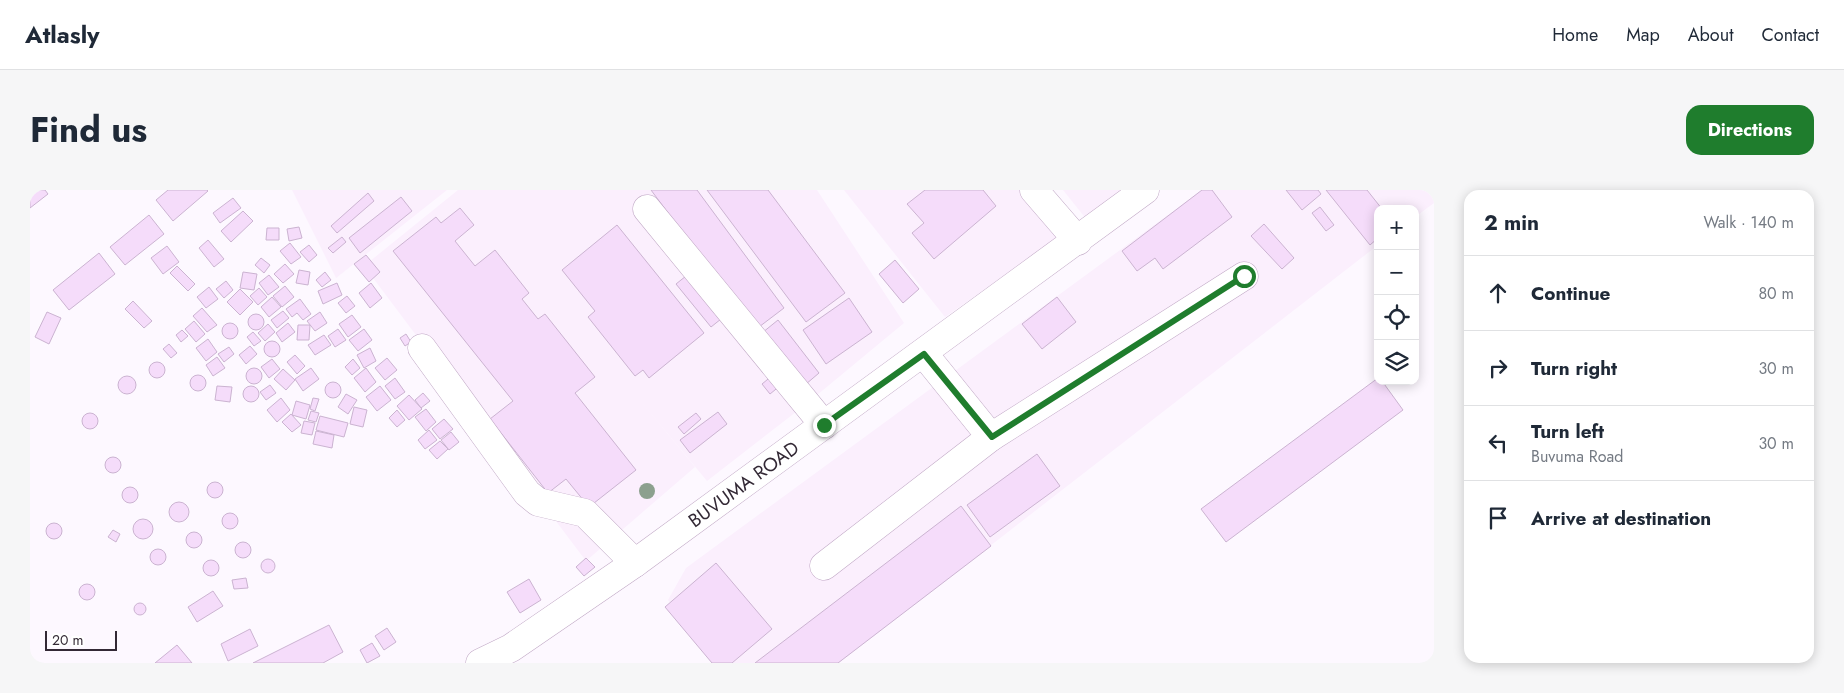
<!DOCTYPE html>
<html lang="en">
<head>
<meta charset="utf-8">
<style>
	:root { --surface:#fff; --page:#f6f6f7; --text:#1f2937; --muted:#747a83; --line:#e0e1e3; --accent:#1f7d2d }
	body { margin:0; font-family:Jost,sans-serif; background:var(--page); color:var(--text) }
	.controls { position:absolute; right:15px; top:15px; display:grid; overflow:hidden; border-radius:10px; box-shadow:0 2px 12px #0003 }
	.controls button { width:45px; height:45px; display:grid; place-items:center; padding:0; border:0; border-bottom:1px solid var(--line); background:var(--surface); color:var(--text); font:25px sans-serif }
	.scale { position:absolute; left:15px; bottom:12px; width:72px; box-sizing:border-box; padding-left:5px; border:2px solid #332935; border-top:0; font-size:14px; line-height:18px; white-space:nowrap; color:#332935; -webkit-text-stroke:4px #fff; paint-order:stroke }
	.stop { position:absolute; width:15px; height:15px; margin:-11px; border:4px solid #1f7d2d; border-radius:50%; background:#fff }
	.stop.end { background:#1f7d2d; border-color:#fff; box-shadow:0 1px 5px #0008 }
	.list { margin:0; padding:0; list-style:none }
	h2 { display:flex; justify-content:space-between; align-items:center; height:65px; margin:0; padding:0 20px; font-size:21px }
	h2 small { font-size:16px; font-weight:400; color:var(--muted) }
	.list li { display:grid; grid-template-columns:32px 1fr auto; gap:15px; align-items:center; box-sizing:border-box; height:75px; padding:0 20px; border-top:1px solid var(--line) }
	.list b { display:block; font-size:19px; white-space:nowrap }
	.list p { margin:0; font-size:16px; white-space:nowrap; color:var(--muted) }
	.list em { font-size:16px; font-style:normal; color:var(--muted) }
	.icon { flex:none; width:28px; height:28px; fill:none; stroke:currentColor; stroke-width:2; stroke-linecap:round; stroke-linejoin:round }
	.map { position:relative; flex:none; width:1404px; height:473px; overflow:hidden; border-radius:15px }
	header { display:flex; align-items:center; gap:30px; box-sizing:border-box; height:70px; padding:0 25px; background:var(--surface); border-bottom:1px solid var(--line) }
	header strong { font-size:24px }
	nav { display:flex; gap:28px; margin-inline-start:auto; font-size:18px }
	.intro { display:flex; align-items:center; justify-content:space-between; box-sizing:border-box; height:120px; padding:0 30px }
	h1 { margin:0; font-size:35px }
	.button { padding:12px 22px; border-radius:15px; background:var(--accent); color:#fff; font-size:18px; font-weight:700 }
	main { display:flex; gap:30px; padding:0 30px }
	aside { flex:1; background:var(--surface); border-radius:15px; box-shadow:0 2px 12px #0003 }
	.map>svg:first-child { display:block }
	.built { fill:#fbeffd }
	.building { fill:#f5dcfa; stroke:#cbb3d1 }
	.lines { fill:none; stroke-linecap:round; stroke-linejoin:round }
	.minor-casing { stroke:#c0a8c5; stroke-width:29 }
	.minor { stroke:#fff; stroke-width:28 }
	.tree { fill:#8ca08e }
	.route { stroke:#1f7d2d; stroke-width:6 }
	.labels { text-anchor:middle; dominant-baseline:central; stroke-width:4; stroke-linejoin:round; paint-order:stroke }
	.street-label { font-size:19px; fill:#332935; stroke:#fff }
</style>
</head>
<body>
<header>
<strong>Atlasly</strong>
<nav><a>Home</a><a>Map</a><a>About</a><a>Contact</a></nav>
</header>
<div class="intro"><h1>Find us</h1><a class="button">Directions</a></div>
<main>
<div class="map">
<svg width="1404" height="473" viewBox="0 0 1404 473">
	<rect width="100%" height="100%" fill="#fdf8ff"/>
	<g class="built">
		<polygon points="262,0 417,0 306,88"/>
		<polygon points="428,0 787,0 874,133 775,215 677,291 604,203 665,277 556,371 334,76"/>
		<polygon points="814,0 996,0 1031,46 915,127"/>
		<polygon points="1033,0 1091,0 1057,30"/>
		<polygon points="1172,0 1404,0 1404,13 1385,27 1385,19 1348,19 1348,55 809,473 686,473 638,410 656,378"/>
	</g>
	<g class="building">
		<polygon points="0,0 15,0 18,4 0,18"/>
		<polygon points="138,0 177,0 178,1 143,31 126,10"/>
		<polygon points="621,0 667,0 754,118 725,140"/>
		<polygon points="677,0 738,0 815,103 776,132"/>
		<polygon points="895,0 953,0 966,16 904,69 882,43 894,33 877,14"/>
		<polygon points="1172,0 1182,0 1202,27 1133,79 1125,68 1107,81 1092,61"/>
		<polygon points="1256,0 1288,0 1291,4 1272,20"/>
		<polygon points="1296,0 1337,0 1352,19 1348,19 1348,48 1340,55"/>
		<polygon points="338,3 344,11 307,43 301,36"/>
		<polygon points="371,7 382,21 330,63 319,48"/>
		<polygon points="203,8 211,18 190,33 183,23"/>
		<polygon points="1290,17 1304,35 1296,41 1282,23"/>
		<polygon points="430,18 444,35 425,51 445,76 465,60 499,103 492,109 508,129 515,124 565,187 545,203 606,280 559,317 536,289 518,303 460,229 483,211 363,61 406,27 411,33"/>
		<polygon points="213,21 223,31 201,52 191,41"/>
		<polygon points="119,25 134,44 95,75 80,57"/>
		<polygon points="1234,34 1264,68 1252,79 1221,46"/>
		<polygon points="587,35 674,143 619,188 613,180 605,186 558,127 565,121 532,80"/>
		<polygon points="269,37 272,48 259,51 257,39"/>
		<polygon points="237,38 249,38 249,50 236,50"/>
		<polygon points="312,47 316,52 303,63 298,58"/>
		<polygon points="178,50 194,69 184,77 169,58"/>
		<polygon points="260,53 271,67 261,74 250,61"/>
		<polygon points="279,55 287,65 279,72 270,62"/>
		<polygon points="137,56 149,72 133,84 121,68"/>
		<polygon points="69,63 85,84 39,120 23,100"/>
		<polygon points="336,65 350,82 339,92 324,74"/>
		<polygon points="231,68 240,75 234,83 225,75"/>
		<polygon points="865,70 889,99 873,113 849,84"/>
		<polygon points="255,74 264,84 253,93 244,84"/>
		<polygon points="147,76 165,94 158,101 140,83"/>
		<polygon points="269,80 280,82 278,95 266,93"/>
		<polygon points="213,82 227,84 224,100 210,98"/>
		<polygon points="295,82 301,90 292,97 286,90"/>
		<polygon points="661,82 696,125 681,137 646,94"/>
		<polygon points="239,85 249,97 238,105 229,93"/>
		<polygon points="196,91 203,100 194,108 186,99"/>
		<polygon points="307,93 312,105 293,114 288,101"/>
		<polygon points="341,93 352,108 340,118 329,103"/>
		<polygon points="255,96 264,107 252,117 243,106"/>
		<polygon points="179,97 188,109 176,118 167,107"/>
		<polygon points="229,98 237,107 228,115 220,106"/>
		<polygon points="210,99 223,112 210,125 197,112"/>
		<polygon points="317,106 325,116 316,123 308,113"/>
		<polygon points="242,107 251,117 239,127 231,117"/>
		<polygon points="1027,107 1046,132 1012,159 992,134"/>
		<polygon points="819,108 842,142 796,174 773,140"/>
		<polygon points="270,109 281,124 273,130 267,123 262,127 256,119"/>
		<polygon points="103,111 122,131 114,138 95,119"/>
		<polygon points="172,118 187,135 177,142 163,126"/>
		<polygon points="253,121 259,128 247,138 241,130"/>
		<polygon points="17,122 31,128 19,154 5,147"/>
		<polygon points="290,122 297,133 285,141 277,131"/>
		<circle cx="226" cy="132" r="8"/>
		<polygon points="322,125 331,137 318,147 309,134"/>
		<polygon points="748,130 789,183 769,200 727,147"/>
		<polygon points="164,131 175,144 166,152 155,139"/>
		<polygon points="258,133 265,142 252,152 246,143"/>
		<circle cx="200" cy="141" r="8"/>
		<polygon points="238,134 245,142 235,151 228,143"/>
		<polygon points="268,135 280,135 279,150 267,150"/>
		<polygon points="308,139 316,150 305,157 298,146"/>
		<polygon points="334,139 342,150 328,161 319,150"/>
		<polygon points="152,140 158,146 151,152 146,145"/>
		<polygon points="223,142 231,151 224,156 217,147"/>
		<polygon points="376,144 381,152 375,156 370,148"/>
		<polygon points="294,145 301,155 285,165 278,155"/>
		<polygon points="178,149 187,162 176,171 166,158"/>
		<circle cx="242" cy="159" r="8"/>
		<polygon points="139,154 147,163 141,168 133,159"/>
		<polygon points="220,156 227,164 216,174 209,165"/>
		<polygon points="199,157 204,164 194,172 188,164"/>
		<polygon points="340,158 346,171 334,178 327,165"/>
		<polygon points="265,165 275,176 267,184 257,172"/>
		<polygon points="187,167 195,178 183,186 176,175"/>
		<polygon points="357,168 367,180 355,190 345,178"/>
		<polygon points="242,169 250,179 239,188 231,177"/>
		<polygon points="323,169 330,178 322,185 315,177"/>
		<circle cx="127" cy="180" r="8"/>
		<polygon points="281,178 289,189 273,201 265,189"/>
		<polygon points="336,178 346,192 335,202 324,188"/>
		<circle cx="224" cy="186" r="8"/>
		<polygon points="253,179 265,190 256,200 244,189"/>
		<polygon points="743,185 751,195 740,204 732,194"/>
		<circle cx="168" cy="193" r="8"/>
		<circle cx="97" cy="195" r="9"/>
		<polygon points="365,188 375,202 365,209 355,196"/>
		<polygon points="1348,188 1348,191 1352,191 1373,220 1196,352 1171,319"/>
		<circle cx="303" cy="200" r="8"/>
		<polygon points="240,195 246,203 236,210 230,202"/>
		<polygon points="187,196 202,197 200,212 185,210"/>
		<polygon points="350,196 361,210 347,221 336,207"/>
		<circle cx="221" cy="204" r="8"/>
		<polygon points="393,203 400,211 391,218 385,210"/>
		<polygon points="316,204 327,210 318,224 308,217"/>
		<polygon points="379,205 392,219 379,230 367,216"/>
		<polygon points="251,208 260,220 247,232 237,220"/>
		<polygon points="283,208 289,209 285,221 280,219"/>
		<polygon points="266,211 280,215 276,229 262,225"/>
		<polygon points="324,217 337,220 333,237 320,234"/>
		<polygon points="396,219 406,232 396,241 385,227"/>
		<polygon points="367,220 375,230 367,237 359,228"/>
		<polygon points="281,221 289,223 286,232 278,230"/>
		<polygon points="688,222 697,234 660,263 650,250"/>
		<polygon points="666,223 671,229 654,244 648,237"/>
		<circle cx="60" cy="231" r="8"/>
		<polygon points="261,224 271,235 262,242 252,232"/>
		<polygon points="290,226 318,233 314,247 286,240"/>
		<polygon points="414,229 423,239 410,249 402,239"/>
		<polygon points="274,231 285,233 282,245 271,243"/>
		<polygon points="399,240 407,250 395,259 388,250"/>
		<polygon points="286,241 304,245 302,258 283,254"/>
		<polygon points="421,242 429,252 419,260 411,250"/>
		<polygon points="410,251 418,259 407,269 399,260"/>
		<polygon points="1007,264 1030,296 960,347 937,315"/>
		<circle cx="83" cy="275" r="8"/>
		<circle cx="185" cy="300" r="8"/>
		<circle cx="100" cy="305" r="8"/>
		<circle cx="149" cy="322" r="10"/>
		<polygon points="931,316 961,356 808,473 725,473"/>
		<circle cx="200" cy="331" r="8"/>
		<circle cx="113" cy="339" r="10"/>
		<circle cx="24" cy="341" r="8"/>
		<polygon points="83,340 90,344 86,352 78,347"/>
		<circle cx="164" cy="350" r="8"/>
		<circle cx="213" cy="360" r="8"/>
		<circle cx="128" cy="367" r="8"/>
		<polygon points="556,368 565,377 554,386 546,377"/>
		<circle cx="238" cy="376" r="7"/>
		<circle cx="181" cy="378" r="8"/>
		<polygon points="686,373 742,439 702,473 682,473 635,417"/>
		<polygon points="216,388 218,398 204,399 202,390"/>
		<polygon points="499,389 511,410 490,423 477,402"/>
		<circle cx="57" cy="402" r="8"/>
		<polygon points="183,401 193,416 167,432 158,417"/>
		<circle cx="110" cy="419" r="6"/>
		<polygon points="299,435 313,462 293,473 223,473"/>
		<polygon points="357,438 366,452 354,460 345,446"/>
		<polygon points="220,439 228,456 198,471 191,454"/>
		<polygon points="342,453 350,466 337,473 330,460"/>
		<polygon points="147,455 162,473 125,473"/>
	</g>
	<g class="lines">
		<g class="minor-casing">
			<g id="minor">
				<polyline points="1004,0 1048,51"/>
				<polyline points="617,19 794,235"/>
				<polyline points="392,158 497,303 508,312 555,323 605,373"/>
				<polyline points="894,164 961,247"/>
				<polyline points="794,376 961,247 1214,86"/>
				<path id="s1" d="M 450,473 L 481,458 L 605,373 L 1115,0"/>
			</g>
		</g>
		<use href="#minor" class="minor"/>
	</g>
	<circle class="tree" cx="617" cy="301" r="8"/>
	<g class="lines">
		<polyline class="route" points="794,235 894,164 962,247 1214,86"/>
	</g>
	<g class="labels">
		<g class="street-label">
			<text stroke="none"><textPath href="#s1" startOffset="319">BUVUMA ROAD</textPath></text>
		</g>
	</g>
</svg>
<div class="controls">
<button>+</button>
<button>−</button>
<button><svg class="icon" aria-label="locate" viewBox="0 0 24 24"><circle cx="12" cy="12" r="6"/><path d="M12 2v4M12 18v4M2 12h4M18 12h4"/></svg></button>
<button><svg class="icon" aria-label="layers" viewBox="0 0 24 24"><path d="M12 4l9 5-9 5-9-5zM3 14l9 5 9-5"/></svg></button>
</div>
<div class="scale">20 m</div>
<div class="stop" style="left:1214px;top:86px"></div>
<div class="stop end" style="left:794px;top:235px"></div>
</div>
<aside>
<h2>2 min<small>Walk · 140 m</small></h2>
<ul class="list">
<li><svg class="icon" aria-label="ahead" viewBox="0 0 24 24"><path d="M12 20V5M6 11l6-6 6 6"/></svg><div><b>Continue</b></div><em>80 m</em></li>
<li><svg class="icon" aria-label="right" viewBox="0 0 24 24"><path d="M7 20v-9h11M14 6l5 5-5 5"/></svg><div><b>Turn right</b></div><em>30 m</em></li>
<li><svg class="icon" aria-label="left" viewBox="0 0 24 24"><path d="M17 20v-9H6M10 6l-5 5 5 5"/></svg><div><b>Turn left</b><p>Buvuma Road</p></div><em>30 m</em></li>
<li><svg class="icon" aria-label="arrive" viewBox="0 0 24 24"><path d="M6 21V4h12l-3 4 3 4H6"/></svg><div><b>Arrive at destination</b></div></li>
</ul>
</aside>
</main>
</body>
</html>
